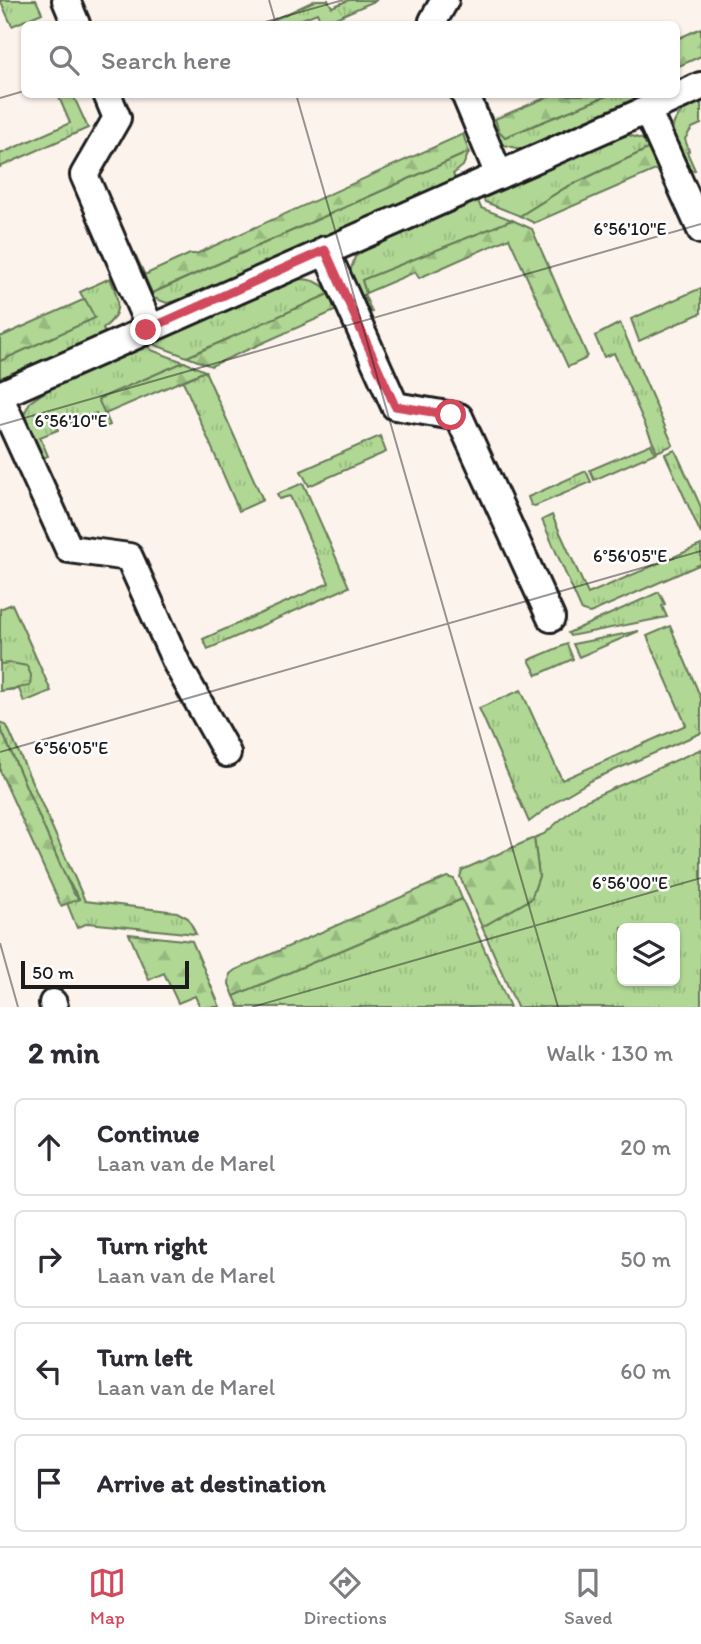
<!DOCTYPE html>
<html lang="en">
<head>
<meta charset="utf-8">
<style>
	:root { --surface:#fff; --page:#f7f7f7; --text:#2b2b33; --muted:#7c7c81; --line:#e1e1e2; --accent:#d1495b }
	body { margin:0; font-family:Itim,sans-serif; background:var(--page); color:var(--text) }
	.controls { position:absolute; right:21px; bottom:21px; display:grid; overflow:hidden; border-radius:10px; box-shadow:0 2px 5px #0004 }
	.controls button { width:63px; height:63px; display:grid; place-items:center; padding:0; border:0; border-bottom:2px solid var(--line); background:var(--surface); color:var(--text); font:35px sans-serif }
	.scale { position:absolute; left:21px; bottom:18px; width:168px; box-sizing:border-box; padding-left:7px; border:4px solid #1c1c1c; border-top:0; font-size:19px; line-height:24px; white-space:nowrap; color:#1c1c1c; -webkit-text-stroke:5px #fff; paint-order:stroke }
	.stop { position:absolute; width:21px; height:21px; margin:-16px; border:5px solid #d1495b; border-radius:50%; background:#fff }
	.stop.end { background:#d1495b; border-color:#fff; box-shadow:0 2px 7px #0008 }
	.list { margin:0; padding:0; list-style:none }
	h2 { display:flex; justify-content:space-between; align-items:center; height:91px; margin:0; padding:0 28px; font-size:30px }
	h2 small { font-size:23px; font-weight:400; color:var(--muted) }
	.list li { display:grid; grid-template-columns:46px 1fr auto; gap:21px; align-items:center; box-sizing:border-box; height:98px; margin:0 14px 14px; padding:0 14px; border:2px solid var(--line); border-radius:10px }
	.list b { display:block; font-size:26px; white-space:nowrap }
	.list p { margin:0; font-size:23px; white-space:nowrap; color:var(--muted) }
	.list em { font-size:23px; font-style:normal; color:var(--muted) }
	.icon { flex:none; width:38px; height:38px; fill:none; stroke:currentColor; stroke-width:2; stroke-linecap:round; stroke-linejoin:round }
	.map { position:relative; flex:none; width:701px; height:1007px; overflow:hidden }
	.search { position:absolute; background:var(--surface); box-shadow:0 2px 5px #0004; left:21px; right:21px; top:21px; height:77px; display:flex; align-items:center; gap:18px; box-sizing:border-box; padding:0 24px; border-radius:10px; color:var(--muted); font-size:26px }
	.sheet { height:539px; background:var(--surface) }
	nav { display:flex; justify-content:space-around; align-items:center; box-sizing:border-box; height:98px; border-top:2px solid var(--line); background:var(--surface); font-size:19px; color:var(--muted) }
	nav a { display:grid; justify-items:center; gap:4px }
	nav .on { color:var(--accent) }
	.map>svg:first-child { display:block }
	.grass { fill:url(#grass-tufts); stroke:#667a58; stroke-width:2; fill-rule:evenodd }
	.forest { fill:url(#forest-firs); stroke:#667a58; stroke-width:2 }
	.park { fill:url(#park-crowns); stroke:#667a58; stroke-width:2 }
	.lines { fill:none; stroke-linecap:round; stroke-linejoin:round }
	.street-casing { stroke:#1c1c1c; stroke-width:32 }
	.street { stroke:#fff; stroke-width:26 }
	.route { stroke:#d1495b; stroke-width:9 }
	.ticks { fill:none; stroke:#1c1c1c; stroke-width:2; stroke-opacity:0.45 }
	.ticks-label { font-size:18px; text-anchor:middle; fill:#1c1c1c; stroke:#fff; stroke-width:5; stroke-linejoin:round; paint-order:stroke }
</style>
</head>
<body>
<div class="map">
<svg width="701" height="1007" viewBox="0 0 701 1007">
	<defs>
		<pattern id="grass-tufts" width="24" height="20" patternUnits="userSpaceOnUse" patternTransform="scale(1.75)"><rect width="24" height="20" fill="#b0d894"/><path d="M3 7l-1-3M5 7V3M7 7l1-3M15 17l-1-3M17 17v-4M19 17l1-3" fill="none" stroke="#97b97f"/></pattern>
		<pattern id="forest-firs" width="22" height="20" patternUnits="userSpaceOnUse" patternTransform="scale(1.75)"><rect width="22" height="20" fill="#b0d894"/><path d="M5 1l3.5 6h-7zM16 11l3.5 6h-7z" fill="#97b97f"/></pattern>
		<pattern id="park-crowns" width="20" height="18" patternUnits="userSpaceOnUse" patternTransform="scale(1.75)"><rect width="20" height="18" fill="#b0d894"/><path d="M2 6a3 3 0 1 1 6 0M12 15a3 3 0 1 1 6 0" fill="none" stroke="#97b97f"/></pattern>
	</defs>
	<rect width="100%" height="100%" fill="#fdf3ed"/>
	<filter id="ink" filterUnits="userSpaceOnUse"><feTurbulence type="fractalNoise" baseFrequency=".0143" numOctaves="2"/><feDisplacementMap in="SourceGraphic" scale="14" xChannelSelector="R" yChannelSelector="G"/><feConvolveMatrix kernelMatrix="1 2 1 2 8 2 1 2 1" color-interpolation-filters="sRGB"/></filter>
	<g filter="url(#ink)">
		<g class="grass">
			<polygon points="0,0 36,0 42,13 12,26"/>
			<polygon points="316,0 328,0 332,7 349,0 377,0 322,24 317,13 290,24 270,24 269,22"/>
			<polygon points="58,95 73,95 88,128 0,167 0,154 70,123"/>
			<polygon points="609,95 647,95 520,149 500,144 481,104 485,102 493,120 495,119 505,137"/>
			<path d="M 701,99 L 701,124 L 692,128 L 685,139 L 689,151 L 687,152 L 695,170 L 686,172 C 671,137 660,120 701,99 Z"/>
			<polygon points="629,135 644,140 652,147 565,188 520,216 485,202 482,197 613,139"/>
			<polygon points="469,152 463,166 453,174 456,180 188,298 167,303 148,296 131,259 136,256 153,293"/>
			<polygon points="477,199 481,208 512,220 362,280 366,293 364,294 372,312 367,315 349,275 355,257 367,248"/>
			<path d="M 110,278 C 119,298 123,315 103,328 L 105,334 L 0,381 L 0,361 L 94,318 L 80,292 Z"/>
			<path d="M 299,279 C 313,279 321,283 331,293 L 187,357 L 155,345 L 154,342 Z"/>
			<polygon points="701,288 701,313 639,341 631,319"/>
			<polygon points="620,323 673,445 657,452 614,353 604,357 595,336"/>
			<polygon points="148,344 151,350 184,362 99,399 110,425 103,428 96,413 70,424 65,414 53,419 58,430 40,437 48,456 40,459 23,422 24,414 30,402 52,387"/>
			<polygon points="205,371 263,500 239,511 183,381"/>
			<polygon points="380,436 386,452 309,486 301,471"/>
			<polygon points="651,444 655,453 594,480 590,470"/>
			<polygon points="675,450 701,507 701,534 665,454"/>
			<polygon points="586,471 591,482 535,506 531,505 528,497"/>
			<polygon points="303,483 349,587 208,649 203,639 329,583 290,496 279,499 277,494"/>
			<polygon points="552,515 588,594 701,545 701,564 590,613 582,611 542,520"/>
			<polygon points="659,592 665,604 662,606 667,617 570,636 568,633"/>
			<polygon points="12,604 51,691 24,702 19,689 0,691 0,609"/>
			<polygon points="670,626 701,698 701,733 594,779 558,800 529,822 479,708 521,690 562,780 686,725 647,636"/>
			<polygon points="639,631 579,657 573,644"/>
			<polygon points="567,644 573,659 537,675 529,660"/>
			<polygon points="0,722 7,726 85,901 177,912 188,918 196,934 88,923 77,928 67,903 79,898 65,876 0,727"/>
			<path d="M 701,749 L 701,1007 L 517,1007 L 482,927 L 531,899 L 539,876 L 534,838 L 544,834 L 580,803 ZM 622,928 L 675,928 L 675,981 L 622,981 Z"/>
			<polygon points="462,899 510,1007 239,1007 234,996"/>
		</g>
		<g class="forest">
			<polygon points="701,28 701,56 677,67 677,39"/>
			<polygon points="552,95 609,95 505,137 499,131 495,119"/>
			<polygon points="463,134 469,152 152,293 144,275 190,254 196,254"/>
			<polygon points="652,147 658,156 654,159 658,169 534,223 520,216 565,188"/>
			<polygon points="512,220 532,229 587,355 585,359 568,367 509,238 419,278 415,272 366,293 362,280"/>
			<polygon points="331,293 339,309 211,366 187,357"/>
			<polygon points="85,299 95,318 0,361 0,337"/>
			<polygon points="184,362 205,371 105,414 98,399"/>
			<polygon points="0,727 65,876 74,894 79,899 61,906 0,771"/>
			<polygon points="534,838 539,876 531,899 482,927 460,877 462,870"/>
			<polygon points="447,877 454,879 462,899 234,996 229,984 230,974 235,970"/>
			<polygon points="129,934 192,941 220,1007 200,1007 195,996 178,1003 164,973 149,980"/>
		</g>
		<polygon class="park" points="11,663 27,666 31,675 30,686 0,691 0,664"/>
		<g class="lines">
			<g class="street-casing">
				<g id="street">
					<polyline points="66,0 76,24"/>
					<polyline points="435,24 433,21 445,0"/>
					<polyline points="107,94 117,118 84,175 150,328"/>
					<polyline points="465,94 499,175"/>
					<polyline points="647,110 701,230"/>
					<polyline points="325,250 395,406 459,417 551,618"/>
					<polyline points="0,395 701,86"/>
					<polyline points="0,398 69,549 129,557 177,664 227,753"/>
					<polyline points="53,1003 54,1007"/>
				</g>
			</g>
			<use href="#street" class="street"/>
		</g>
	</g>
	<g class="lines" filter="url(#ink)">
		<polyline class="route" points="146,330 325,250 395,406 451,415"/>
	</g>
	<path class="ticks" d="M 269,0 L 276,24M 258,24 L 343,0M 296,94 L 558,1007M 0,98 L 24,91M 0,425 L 701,224M 0,752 L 701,551M 0,943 L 18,1007M 252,1007 L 701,878"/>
	<g class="ticks-label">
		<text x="630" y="235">6°56'10"E</text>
		<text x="71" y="427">6°56'10"E</text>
		<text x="630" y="562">6°56'05"E</text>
		<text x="71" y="754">6°56'05"E</text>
		<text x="630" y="889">6°56'00"E</text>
	</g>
</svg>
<div class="controls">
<button><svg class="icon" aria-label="layers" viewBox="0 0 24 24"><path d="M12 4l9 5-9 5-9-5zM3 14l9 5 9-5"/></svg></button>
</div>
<div class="scale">50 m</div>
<div class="stop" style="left:451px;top:415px"></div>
<div class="stop end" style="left:146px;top:330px"></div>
<div class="search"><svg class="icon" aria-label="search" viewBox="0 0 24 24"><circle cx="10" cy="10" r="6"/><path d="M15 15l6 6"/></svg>Search here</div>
</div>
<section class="sheet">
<h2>2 min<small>Walk · 130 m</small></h2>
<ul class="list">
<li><svg class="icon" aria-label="ahead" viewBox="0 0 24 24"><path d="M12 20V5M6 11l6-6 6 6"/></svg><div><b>Continue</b><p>Laan van de Marel</p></div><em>20 m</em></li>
<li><svg class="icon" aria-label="right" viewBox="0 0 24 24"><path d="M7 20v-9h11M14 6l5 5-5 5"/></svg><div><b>Turn right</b><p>Laan van de Marel</p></div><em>50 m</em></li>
<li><svg class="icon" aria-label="left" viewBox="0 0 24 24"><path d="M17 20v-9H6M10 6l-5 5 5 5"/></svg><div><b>Turn left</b><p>Laan van de Marel</p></div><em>60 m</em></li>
<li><svg class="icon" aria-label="arrive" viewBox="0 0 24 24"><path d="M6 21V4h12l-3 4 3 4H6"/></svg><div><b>Arrive at destination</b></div></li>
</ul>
</section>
<nav>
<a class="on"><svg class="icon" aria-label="map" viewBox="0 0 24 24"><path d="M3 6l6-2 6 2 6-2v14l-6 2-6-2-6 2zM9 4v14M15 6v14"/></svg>Map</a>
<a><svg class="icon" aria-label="directions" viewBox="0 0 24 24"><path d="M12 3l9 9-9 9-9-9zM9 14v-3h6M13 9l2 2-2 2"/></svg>Directions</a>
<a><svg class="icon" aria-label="saved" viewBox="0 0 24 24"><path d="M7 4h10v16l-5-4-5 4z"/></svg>Saved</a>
</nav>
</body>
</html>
